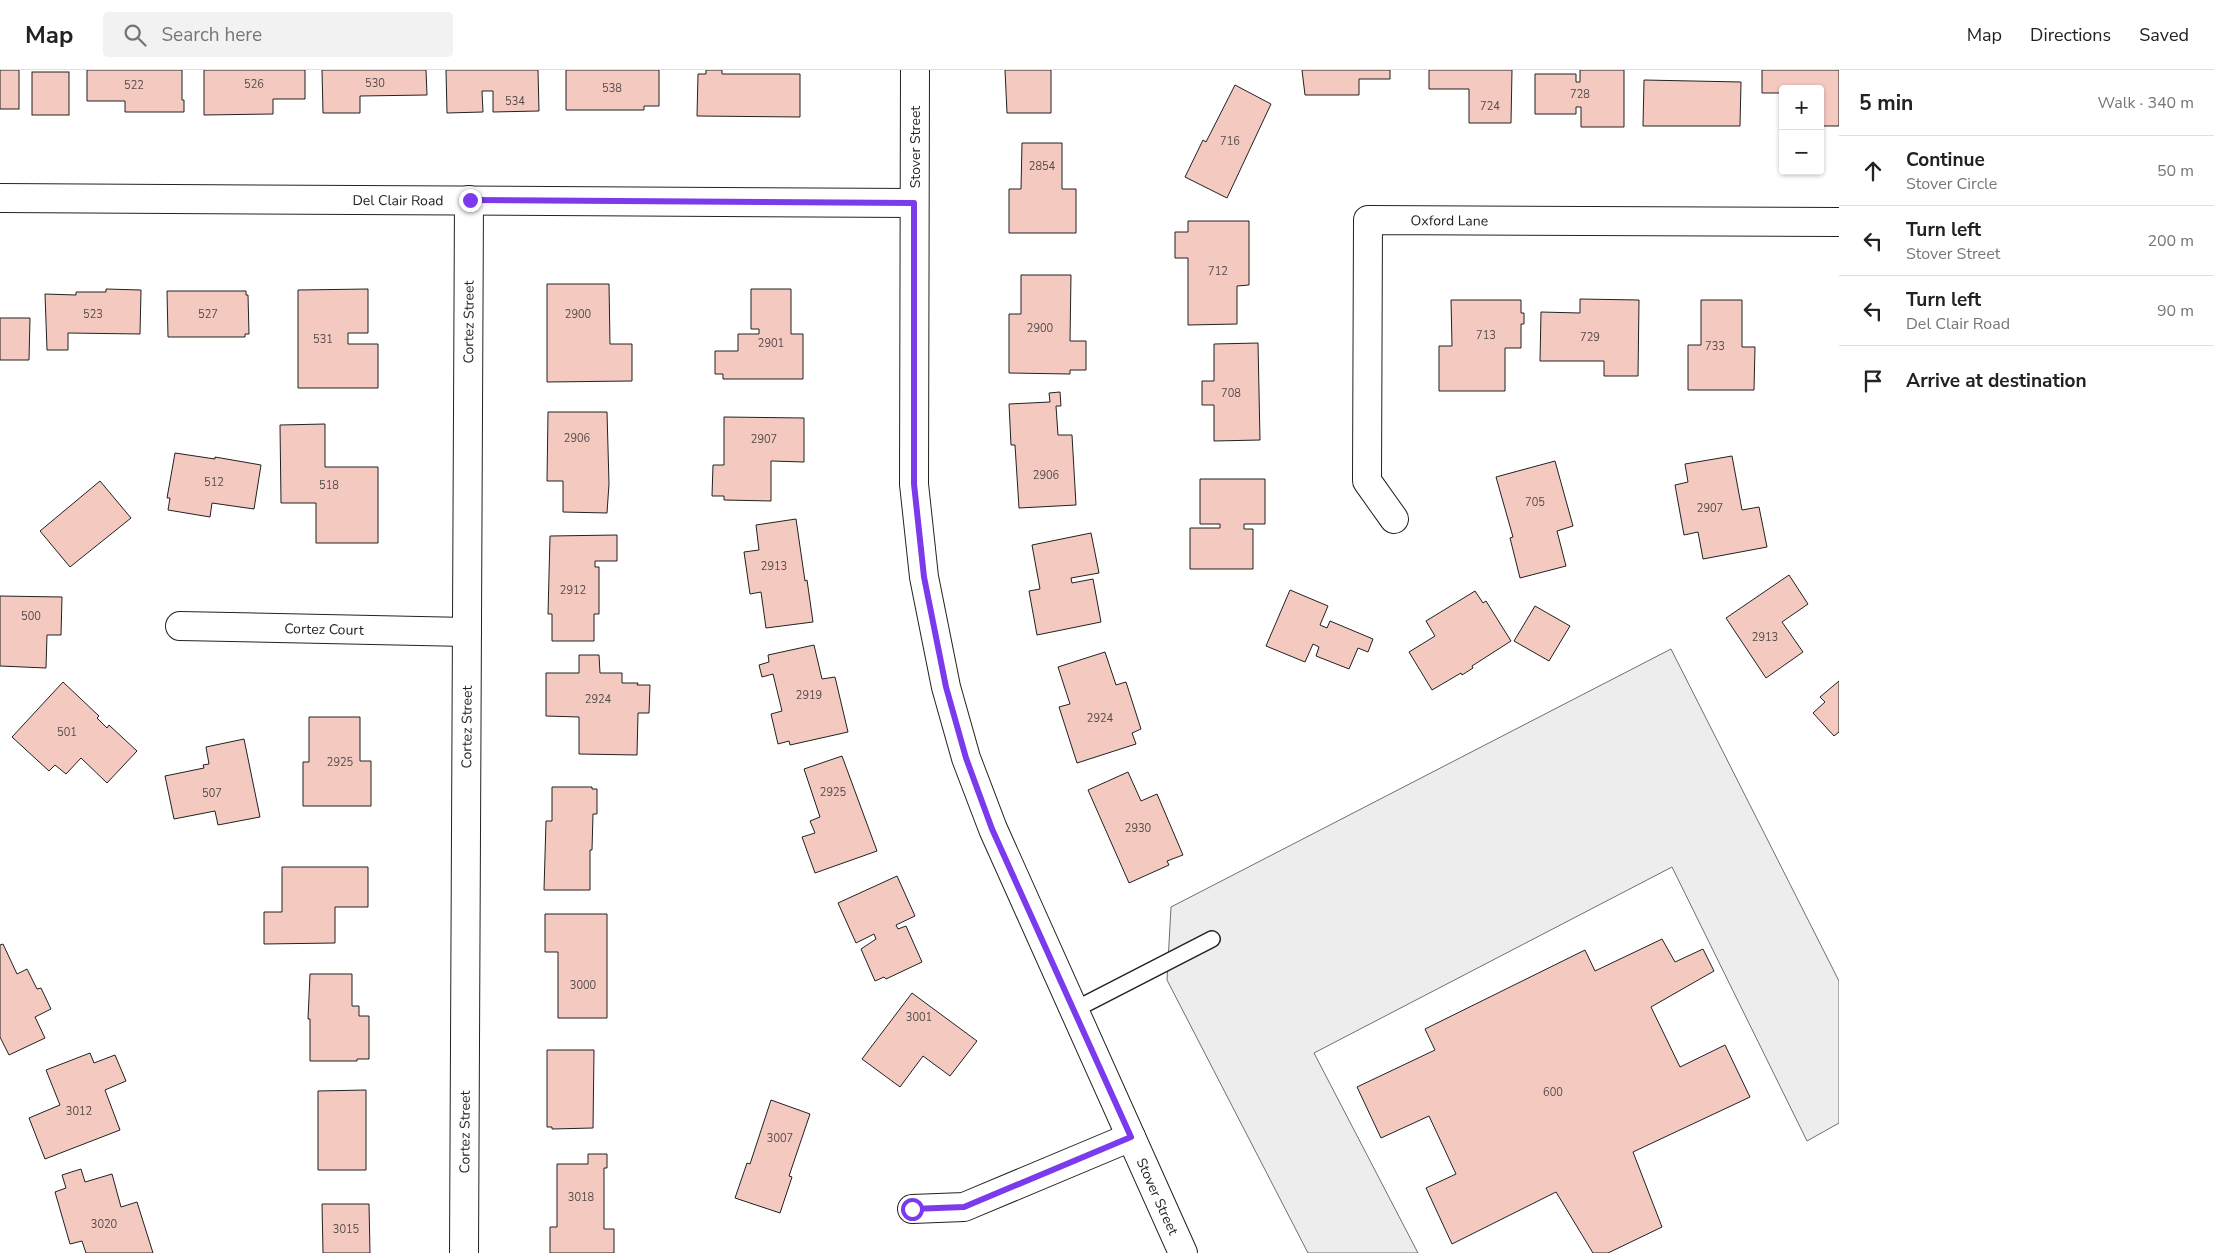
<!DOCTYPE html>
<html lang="en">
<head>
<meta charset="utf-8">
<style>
	:root { --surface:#fff; --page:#f2f2f2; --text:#222; --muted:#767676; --line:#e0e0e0 }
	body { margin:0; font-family:"Nunito Sans",sans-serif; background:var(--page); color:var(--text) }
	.controls { position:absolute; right:15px; top:15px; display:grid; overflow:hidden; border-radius:5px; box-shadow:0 1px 4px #0004 }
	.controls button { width:45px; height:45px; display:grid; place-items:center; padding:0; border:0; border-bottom:1px solid var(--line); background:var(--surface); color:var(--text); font:25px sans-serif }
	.stop { position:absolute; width:15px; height:15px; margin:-11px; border:4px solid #7c3aed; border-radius:50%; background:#fff }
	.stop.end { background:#7c3aed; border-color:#fff; box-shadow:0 1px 5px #0008 }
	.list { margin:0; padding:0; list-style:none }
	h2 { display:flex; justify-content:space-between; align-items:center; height:65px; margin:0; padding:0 20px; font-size:21px }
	h2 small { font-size:16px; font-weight:400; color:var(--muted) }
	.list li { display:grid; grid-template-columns:32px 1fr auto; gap:15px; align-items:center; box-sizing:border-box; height:70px; padding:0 20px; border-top:1px solid var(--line) }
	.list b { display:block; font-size:19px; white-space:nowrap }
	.list p { margin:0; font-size:16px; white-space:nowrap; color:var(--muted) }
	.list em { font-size:16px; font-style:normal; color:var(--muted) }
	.icon { flex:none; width:28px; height:28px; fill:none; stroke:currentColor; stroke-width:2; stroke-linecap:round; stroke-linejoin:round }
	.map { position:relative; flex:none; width:1839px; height:1183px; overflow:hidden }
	header { display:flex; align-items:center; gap:30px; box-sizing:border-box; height:70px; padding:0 25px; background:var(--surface); border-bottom:1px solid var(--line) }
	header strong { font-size:24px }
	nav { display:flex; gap:28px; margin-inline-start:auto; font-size:18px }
	.search { width:350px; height:45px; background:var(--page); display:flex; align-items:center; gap:12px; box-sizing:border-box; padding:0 18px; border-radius:5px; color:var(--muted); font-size:19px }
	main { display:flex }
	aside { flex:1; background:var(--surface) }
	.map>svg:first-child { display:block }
	.parking { fill:#ededed; stroke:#6f6f6f }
	.building { fill:#f3c9c0; stroke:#222 }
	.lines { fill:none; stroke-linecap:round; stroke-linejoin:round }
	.lane-casing { stroke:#222; stroke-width:18 }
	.street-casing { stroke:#222; stroke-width:30 }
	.lane { stroke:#fff; stroke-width:15 }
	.street { stroke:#fff; stroke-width:28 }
	.route { stroke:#7c3aed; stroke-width:6 }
	.labels { text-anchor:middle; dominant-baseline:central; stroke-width:4; stroke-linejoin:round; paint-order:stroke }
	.number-label { font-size:11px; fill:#564c4a }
	.street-label { font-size:14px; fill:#222; stroke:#fff }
</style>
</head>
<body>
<header>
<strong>Map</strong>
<div class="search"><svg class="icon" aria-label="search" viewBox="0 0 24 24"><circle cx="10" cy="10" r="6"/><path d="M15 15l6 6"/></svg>Search here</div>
<nav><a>Map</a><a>Directions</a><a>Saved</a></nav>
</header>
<main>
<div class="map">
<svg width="1839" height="1183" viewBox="0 0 1839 1183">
	<rect width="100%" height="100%" fill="#fff"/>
	<polygon class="parking" points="1671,579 1839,911 1839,1053 1807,1071 1672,797 1314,983 1418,1183 1308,1183 1167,910 1171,837"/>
	<g class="building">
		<rect x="0" y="0" width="19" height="39"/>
		<polygon points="87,0 182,0 182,30 184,30 184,42 125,42 125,31 87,31"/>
		<polygon points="204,0 305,0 305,29 273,29 273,44 204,45"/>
		<polygon points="322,0 426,0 427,25 360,26 360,43 323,43"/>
		<polygon points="446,0 538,0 539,41 493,42 493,21 482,21 483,42 447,43"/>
		<polygon points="566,0 659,0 659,36 644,36 644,40 566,40"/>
		<polygon points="706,0 722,0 722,4 800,4 800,47 697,46 698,4 706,4"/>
		<polygon points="1005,0 1051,0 1051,43 1007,43"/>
		<polygon points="1302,0 1390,0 1390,9 1359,9 1359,25 1305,25"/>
		<polygon points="1429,0 1512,0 1511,53 1469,53 1469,19 1429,19"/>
		<polygon points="1580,0 1624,0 1624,57 1581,57 1581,37 1576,37 1576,44 1535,44 1535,4 1576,4 1576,12 1580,12"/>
		<polygon points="1762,0 1839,0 1839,56 1820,56 1820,19 1783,19 1783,23 1762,23"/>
		<rect x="32" y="2" width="37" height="43"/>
		<polygon points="1644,10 1741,12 1740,56 1643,56"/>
		<polygon points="1235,15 1271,34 1227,128 1185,107 1203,70 1206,72"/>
		<polygon points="1022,73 1062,73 1062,119 1076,119 1076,163 1009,163 1009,119 1021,119"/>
		<polygon points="1188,151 1249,151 1249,215 1237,216 1237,254 1188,255 1188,188 1175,188 1175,162 1188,162"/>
		<polygon points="1021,205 1071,205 1070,271 1086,271 1086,300 1070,300 1070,304 1009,303 1009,244 1021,244"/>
		<polygon points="547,214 609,214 610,274 632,274 632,311 547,312"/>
		<polygon points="106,219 141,220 140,264 68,263 68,280 47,280 45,224 76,225 76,222 106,222"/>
		<polygon points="368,219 368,263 348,263 348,274 378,274 378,318 298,318 298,220"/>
		<polygon points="751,219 791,219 791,264 803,264 803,309 723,309 723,304 715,304 715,281 738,281 738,264 759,264 759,259 751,259"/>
		<polygon points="167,221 246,221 246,225 248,225 249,264 245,264 245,267 168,267"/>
		<polygon points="1580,229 1639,230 1638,306 1604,306 1604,291 1540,291 1541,242 1580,243"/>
		<polygon points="1451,230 1521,230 1521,243 1524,243 1524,254 1521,254 1521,278 1505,278 1505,321 1439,321 1439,276 1452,276"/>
		<polygon points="1701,230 1742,230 1742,277 1755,277 1754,320 1688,320 1688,275 1701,275"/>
		<polygon points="0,248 30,248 29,290 0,290"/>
		<polygon points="1258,273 1260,370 1214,371 1214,335 1202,335 1202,311 1214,311 1214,274"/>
		<polygon points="1060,322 1061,336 1056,336 1058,365 1072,365 1076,435 1019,438 1015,375 1011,375 1009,334 1050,332 1049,323"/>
		<polygon points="548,342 607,342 609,414 607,443 563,442 563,411 547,411"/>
		<polygon points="724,347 804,348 804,392 771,391 771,431 724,430 724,426 712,426 713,395 724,395"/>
		<polygon points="325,354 325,397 378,397 378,473 316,473 316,433 281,433 280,355"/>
		<polygon points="175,383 215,389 215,387 261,395 254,439 212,433 210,447 168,440 170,428 167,428"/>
		<polygon points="1732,386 1742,440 1759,437 1767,477 1703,489 1698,462 1684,465 1675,415 1688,412 1685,394"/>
		<polygon points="1555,391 1573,456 1557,461 1566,496 1520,508 1510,468 1513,467 1496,407"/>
		<polygon points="1200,409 1265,409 1265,454 1244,454 1244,459 1253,459 1253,499 1190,499 1190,458 1220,458 1220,454 1200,454"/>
		<polygon points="100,411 131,448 70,497 40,461"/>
		<polygon points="796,449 805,511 807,510 813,552 766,558 761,522 750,524 744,482 759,480 756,455"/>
		<polygon points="1091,463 1099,503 1071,508 1072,513 1093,509 1101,552 1037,565 1029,521 1040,519 1032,475"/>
		<polygon points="617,465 617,491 595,491 595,497 599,497 599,544 594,544 594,571 552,571 552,544 548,544 550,466"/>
		<polygon points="1789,505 1808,534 1782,552 1803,582 1766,608 1726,548"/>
		<polygon points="1290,520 1328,536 1320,555 1327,558 1330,551 1373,569 1368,582 1358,578 1349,599 1316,586 1319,577 1313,574 1305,592 1266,576"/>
		<polygon points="1475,521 1483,533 1486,531 1511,571 1472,596 1473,598 1462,605 1461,603 1432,620 1409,582 1435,566 1426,551"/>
		<polygon points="0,526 62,527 61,565 47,565 46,598 0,596"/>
		<polygon points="1535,536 1570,556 1549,591 1514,571"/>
		<polygon points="814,575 822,609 835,607 848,662 790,675 789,671 778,674 771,644 782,641 773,604 762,607 759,595 769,592 768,585"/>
		<polygon points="1105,582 1116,615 1126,612 1141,659 1132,663 1136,674 1077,693 1059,637 1070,634 1058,597"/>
		<polygon points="579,585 599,585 600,603 622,603 622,613 638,613 637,615 650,615 649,643 638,643 637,685 579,684 579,647 546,646 546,603 579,603"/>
		<polygon points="1839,611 1839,662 1834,666 1813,643 1825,632 1820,627"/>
		<polygon points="63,612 99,646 97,648 107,658 109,655 137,681 107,713 81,688 66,704 55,695 49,701 12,667"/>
		<polygon points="309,647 360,647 360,691 371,691 371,736 303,736 303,692 309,692"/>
		<polygon points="244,669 260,747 218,755 215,741 174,749 165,706 204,698 203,695 209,694 206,677"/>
		<polygon points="842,686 877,781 815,803 802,767 815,763 810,751 820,747 804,699"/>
		<polygon points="1128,702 1141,731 1157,724 1183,785 1167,791 1169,795 1129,813 1088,720"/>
		<polygon points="552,717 592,717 592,719 597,719 597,744 593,744 592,780 590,780 590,820 544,820 546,751 552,751"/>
		<polygon points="282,797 368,797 368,837 335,837 335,873 264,874 264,842 282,842"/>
		<polygon points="897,806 915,846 896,855 898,859 906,856 922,892 886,909 884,907 875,911 861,879 876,869 874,864 856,873 838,833"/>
		<polygon points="545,844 607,844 607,948 558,948 558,882 545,882"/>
		<polygon points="1662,869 1675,892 1703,879 1714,901 1651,937 1680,997 1725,975 1750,1027 1633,1082 1662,1157 1608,1183 1593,1183 1556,1122 1452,1174 1426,1118 1456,1104 1429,1046 1381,1068 1357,1017 1435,980 1425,959 1585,880 1595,901"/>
		<polygon points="3,874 17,904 27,899 37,919 41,918 51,939 35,947 45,968 9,985 0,967 0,875"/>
		<polygon points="310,904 352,904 352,936 359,936 359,946 369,946 369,989 357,989 357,991 310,991 310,949 308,949"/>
		<polygon points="912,923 977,971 950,1006 923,986 900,1017 862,989"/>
		<polygon points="547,980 594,980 593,1058 552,1059 552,1057 547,1057"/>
		<polygon points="90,983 94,993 115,985 126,1011 105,1020 120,1060 45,1089 29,1048 60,1035 46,1000"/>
		<polygon points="366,1020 366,1100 318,1100 318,1021"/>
		<polygon points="771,1030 810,1044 789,1106 792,1107 780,1143 735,1128 747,1093 750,1094"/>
		<polygon points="588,1084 607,1084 607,1098 604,1098 604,1159 614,1159 614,1183 550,1183 550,1157 557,1157 557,1094 588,1094"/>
		<polygon points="81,1099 85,1112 112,1104 121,1137 137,1132 153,1183 86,1183 82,1171 70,1174 55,1122 66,1118 62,1105"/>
		<polygon points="322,1134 369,1134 370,1183 323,1183"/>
	</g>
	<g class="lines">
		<g class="lane-casing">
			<polyline id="lane" points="1074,940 1212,869"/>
		</g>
		<g class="street-casing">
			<g id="street">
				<path id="s1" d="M 915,0 L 914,414 L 924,507 L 946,617 L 966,688 L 993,759 L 1183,1183"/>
				<path id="s2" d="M 0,128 L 914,133"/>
				<path id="s3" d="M 1394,449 L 1367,411 L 1368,150 L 1839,152"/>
				<path id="s4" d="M 180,556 L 467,562"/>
				<polyline points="912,1139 964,1137 1131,1067"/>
				<path id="s5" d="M 464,1183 L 469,130"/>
			</g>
		</g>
		<use href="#lane" class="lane"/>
		<use href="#street" class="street"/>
	</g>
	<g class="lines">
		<polyline class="route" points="470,130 914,133 914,414 924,507 946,617 966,688 992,759 1131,1067 964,1137 912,1139"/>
	</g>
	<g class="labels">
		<g class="number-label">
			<text x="375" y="13">530</text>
			<text x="254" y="14">526</text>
			<text x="134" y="15">522</text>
			<text x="612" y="18">538</text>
			<text x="1580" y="24">728</text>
			<text x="515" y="31">534</text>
			<text x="1490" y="36">724</text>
			<text x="1230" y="71">716</text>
			<text x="1042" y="96">2854</text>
			<text x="1218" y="201">712</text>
			<text x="93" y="244">523</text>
			<text x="208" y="244">527</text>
			<text x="578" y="244">2900</text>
			<text x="1040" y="258">2900</text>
			<text x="1486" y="265">713</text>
			<text x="1590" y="267">729</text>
			<text x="323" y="269">531</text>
			<text x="771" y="273">2901</text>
			<text x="1715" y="276">733</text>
			<text x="1231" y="323">708</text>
			<text x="577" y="368">2906</text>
			<text x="764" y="369">2907</text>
			<text x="1046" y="405">2906</text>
			<text x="214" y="412">512</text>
			<text x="329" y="415">518</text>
			<text x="1535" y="432">705</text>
			<text x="1710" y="438">2907</text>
			<text x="774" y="496">2913</text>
			<text x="573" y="520">2912</text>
			<text x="31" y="546">500</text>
			<text x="1765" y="567">2913</text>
			<text x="809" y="625">2919</text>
			<text x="598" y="629">2924</text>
			<text x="1100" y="648">2924</text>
			<text x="67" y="662">501</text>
			<text x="340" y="692">2925</text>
			<text x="833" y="722">2925</text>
			<text x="212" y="723">507</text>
			<text x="1138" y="758">2930</text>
			<text x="583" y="915">3000</text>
			<text x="919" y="947">3001</text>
			<text x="1553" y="1022">600</text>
			<text x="79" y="1041">3012</text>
			<text x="780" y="1068">3007</text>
			<text x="581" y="1127">3018</text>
			<text x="104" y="1154">3020</text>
			<text x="346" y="1159">3015</text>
		</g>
		<g class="street-label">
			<text transform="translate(915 77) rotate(-90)">Stover Street</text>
			<text stroke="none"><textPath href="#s2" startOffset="398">Del Clair Road</textPath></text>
			<text stroke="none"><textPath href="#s3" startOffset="389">Oxford Lane</textPath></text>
			<text stroke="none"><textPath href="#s5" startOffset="931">Cortez Street</textPath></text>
			<text stroke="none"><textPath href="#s4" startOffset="144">Cortez Court</textPath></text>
			<text stroke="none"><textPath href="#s5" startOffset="526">Cortez Street</textPath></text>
			<text stroke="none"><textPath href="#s5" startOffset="121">Cortez Street</textPath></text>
			<text stroke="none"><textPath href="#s1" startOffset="1172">Stover Street</textPath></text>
		</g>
	</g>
</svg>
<div class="controls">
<button>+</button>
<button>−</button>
</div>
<div class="stop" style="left:912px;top:1139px"></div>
<div class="stop end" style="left:470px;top:130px"></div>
</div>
<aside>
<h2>5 min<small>Walk · 340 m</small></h2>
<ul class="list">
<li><svg class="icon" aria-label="ahead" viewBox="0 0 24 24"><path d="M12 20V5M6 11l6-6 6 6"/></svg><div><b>Continue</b><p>Stover Circle</p></div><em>50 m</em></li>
<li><svg class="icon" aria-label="left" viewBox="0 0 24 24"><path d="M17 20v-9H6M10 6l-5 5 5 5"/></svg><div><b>Turn left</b><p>Stover Street</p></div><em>200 m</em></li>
<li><svg class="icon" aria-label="left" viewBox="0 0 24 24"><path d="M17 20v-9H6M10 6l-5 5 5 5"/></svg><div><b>Turn left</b><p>Del Clair Road</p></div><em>90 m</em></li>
<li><svg class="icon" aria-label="arrive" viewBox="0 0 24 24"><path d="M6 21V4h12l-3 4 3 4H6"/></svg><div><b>Arrive at destination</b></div></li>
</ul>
</aside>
</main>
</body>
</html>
